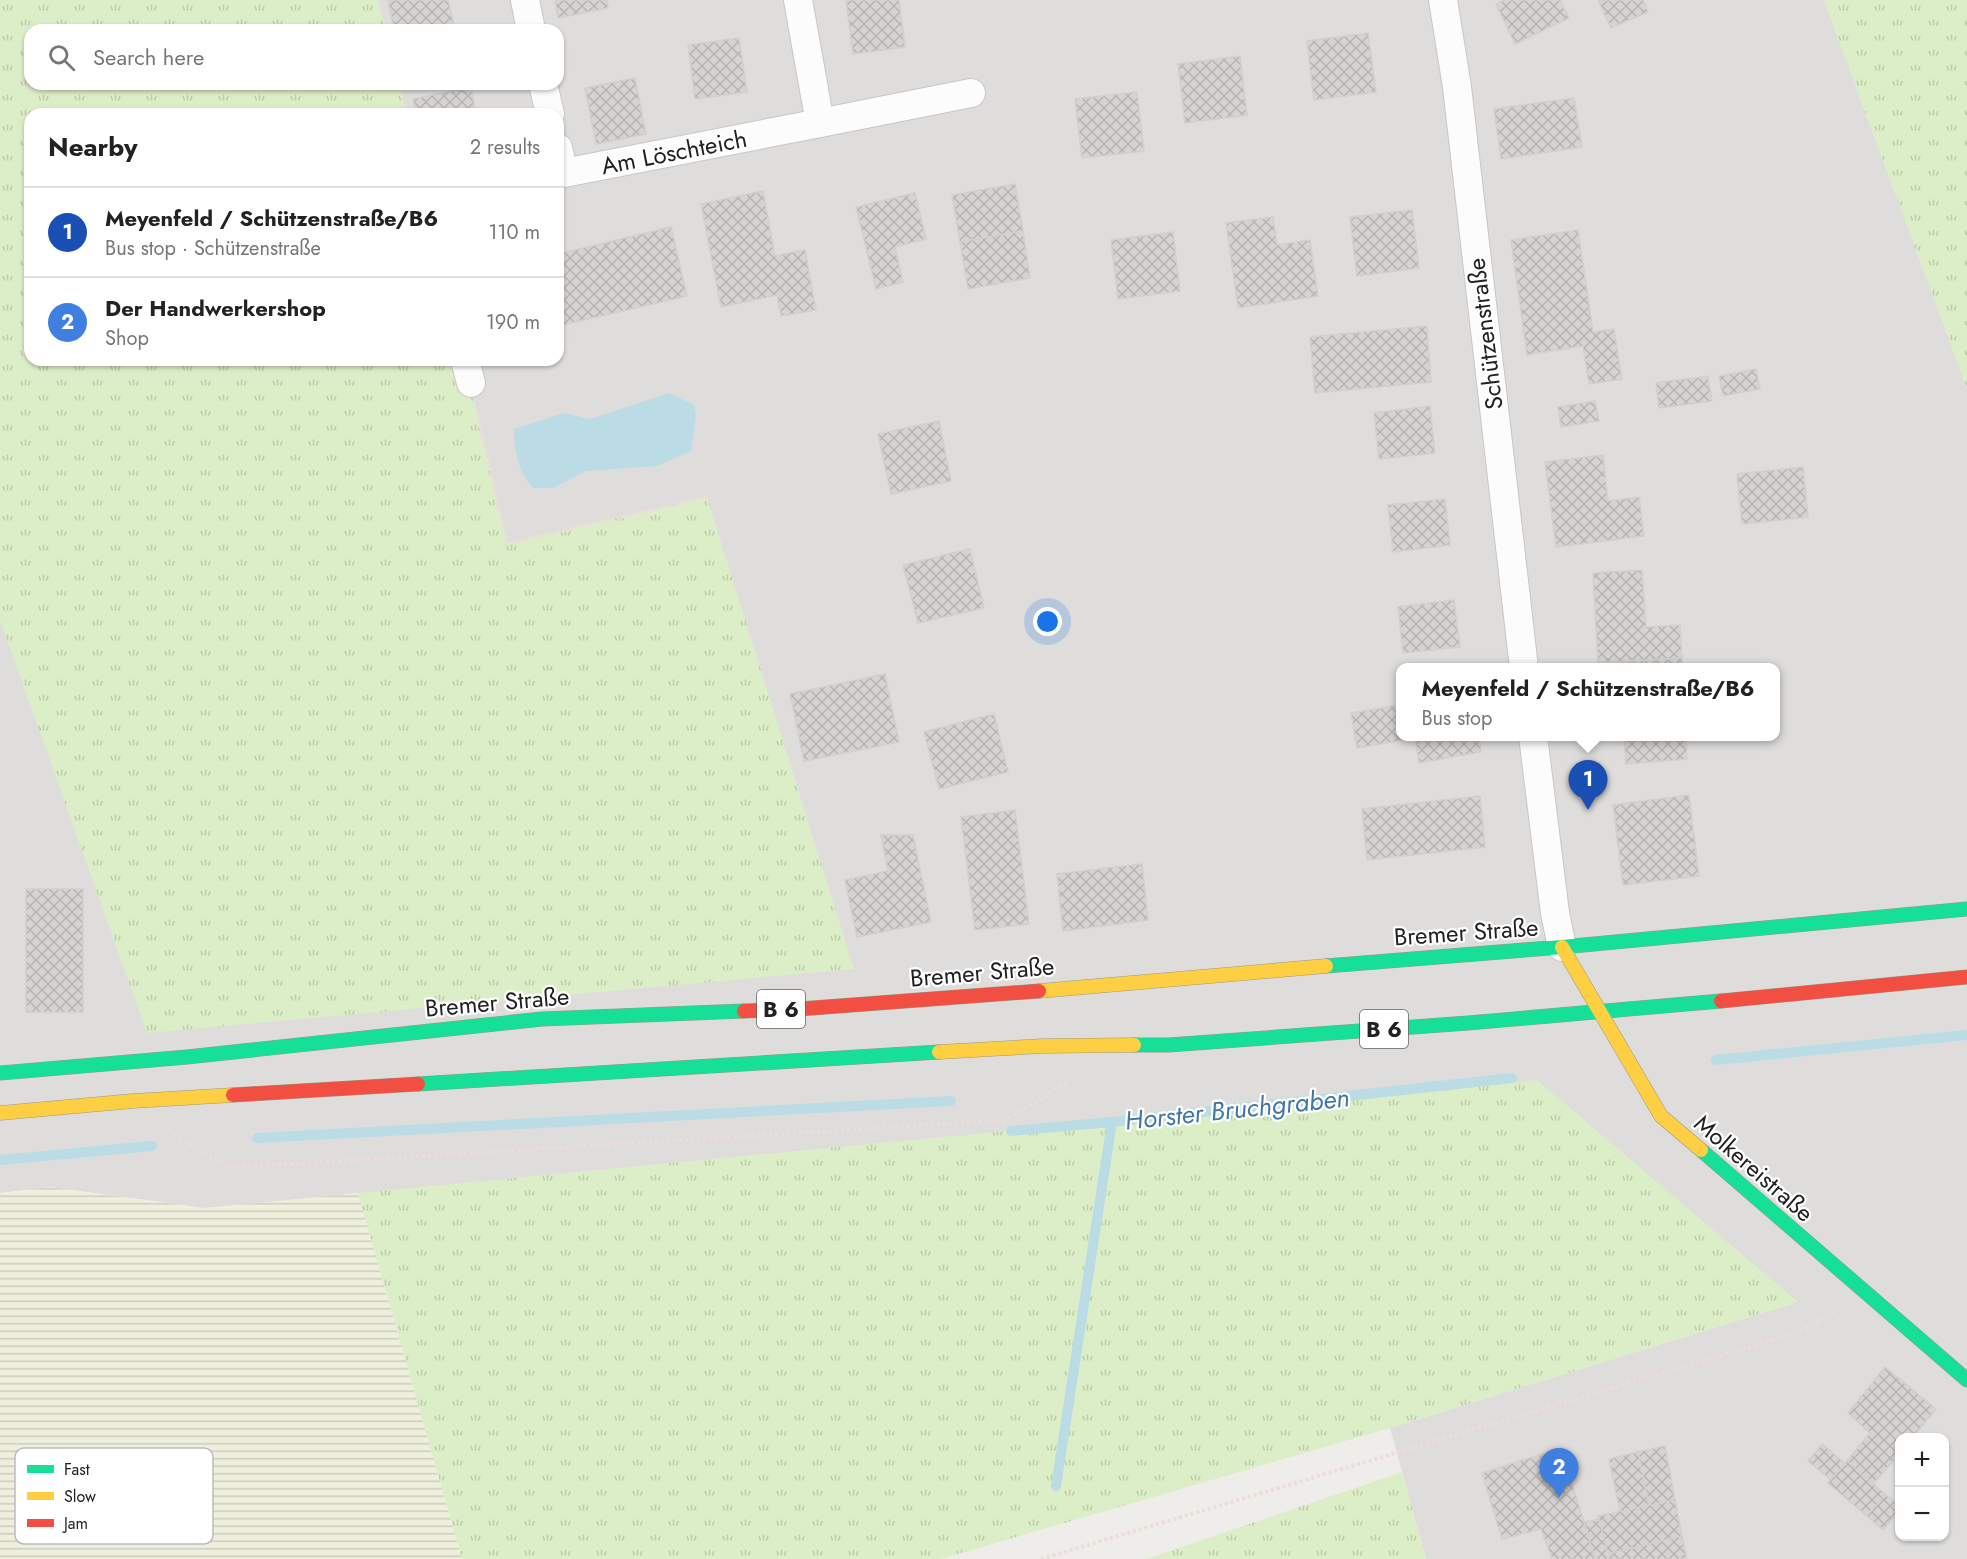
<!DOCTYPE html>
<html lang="en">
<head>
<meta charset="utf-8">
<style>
	:root { --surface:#fff; --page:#f2f2f2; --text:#222; --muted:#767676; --line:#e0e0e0; --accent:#0b8043 }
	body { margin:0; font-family:Jost,sans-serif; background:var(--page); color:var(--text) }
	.controls { position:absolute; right:18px; bottom:18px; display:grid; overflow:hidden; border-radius:12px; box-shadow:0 2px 4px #0004 }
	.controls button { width:54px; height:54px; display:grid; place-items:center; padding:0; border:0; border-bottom:2px solid var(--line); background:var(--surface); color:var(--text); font:30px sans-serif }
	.you { position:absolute; left:1048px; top:622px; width:21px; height:21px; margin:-15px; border:4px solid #fff; border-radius:50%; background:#1a73e8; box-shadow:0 0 0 9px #1a73e833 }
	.badge { display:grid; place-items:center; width:39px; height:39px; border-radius:50%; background:var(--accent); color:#fff; font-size:20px; font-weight:700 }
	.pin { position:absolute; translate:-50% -50px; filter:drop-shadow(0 2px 3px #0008) }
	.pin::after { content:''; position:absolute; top:32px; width:21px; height:18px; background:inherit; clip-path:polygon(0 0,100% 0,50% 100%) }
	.popup { position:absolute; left:1396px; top:663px; width:384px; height:78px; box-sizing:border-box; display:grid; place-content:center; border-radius:12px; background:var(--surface); filter:drop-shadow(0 2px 4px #0005); font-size:20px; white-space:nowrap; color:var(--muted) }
	.popup b { font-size:22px; color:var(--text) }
	.popup::after { content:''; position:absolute; left:50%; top:100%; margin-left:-12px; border:12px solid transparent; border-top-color:var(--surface) }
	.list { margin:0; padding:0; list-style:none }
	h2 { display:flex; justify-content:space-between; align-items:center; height:78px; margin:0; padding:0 24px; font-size:26px }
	h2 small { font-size:20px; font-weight:400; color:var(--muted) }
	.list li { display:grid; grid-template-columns:39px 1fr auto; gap:18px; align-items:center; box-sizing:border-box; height:90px; padding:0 24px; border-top:2px solid var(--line) }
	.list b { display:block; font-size:22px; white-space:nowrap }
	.list p { margin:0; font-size:20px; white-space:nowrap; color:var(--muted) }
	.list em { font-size:20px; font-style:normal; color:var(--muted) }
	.icon { flex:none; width:33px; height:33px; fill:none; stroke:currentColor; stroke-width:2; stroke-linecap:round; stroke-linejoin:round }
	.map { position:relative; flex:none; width:1967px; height:1559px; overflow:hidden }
	.search { position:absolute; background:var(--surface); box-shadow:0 2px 4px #0004; left:24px; top:24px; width:540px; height:66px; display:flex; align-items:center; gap:15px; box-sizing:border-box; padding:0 21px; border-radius:18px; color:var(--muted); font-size:22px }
	.panel { position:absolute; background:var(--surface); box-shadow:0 2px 4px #0004; left:24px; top:108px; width:540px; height:258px; border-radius:18px }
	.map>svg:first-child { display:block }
	.residential { fill:#dedddb; fill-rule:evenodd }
	.farmland { fill:url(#farmland-rules) }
	.grass { fill:url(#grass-tufts) }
	.water { fill:#bbdce4 }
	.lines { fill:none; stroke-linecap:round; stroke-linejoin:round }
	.stream { stroke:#bbdce4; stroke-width:10 }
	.building { fill:url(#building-cross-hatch); stroke:#d3cfcb; stroke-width:1.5 }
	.street-casing { stroke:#c8c7c6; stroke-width:30 }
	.fast-casing { stroke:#999a80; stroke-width:15 }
	.slow-casing { stroke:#999a80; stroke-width:15 }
	.jam-casing { stroke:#999a80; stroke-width:15 }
	.path { stroke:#ecdcda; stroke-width:4; stroke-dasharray:3 3; stroke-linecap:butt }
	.street { stroke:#fdfcfc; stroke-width:28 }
	.fast { stroke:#16e098; stroke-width:14 }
	.slow { stroke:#ffcf43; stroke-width:14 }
	.jam { stroke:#f24e42; stroke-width:14 }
	.labels { text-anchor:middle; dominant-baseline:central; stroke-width:4.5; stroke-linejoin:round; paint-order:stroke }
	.shield { fill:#fff; stroke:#646464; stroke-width:1.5 }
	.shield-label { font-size:22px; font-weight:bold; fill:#212121 }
	.street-label { font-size:24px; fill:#212121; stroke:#fff }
	.water-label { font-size:26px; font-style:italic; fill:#4176a7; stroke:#fff }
	.key { fill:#fff; stroke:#bcbcbc; stroke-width:1.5 }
	.key-label { font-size:16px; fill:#212121 }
</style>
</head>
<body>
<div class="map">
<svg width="1967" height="1559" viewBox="0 0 1967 1559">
	<defs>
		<pattern id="farmland-rules" width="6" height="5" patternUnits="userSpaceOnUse" patternTransform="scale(1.5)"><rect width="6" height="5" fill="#efefdd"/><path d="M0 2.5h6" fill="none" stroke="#cdcdbd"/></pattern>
		<pattern id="grass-tufts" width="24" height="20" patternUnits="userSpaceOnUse" patternTransform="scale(1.5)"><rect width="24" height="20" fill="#dceec7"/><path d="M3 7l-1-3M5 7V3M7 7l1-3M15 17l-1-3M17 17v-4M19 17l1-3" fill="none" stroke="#bcccab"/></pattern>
		<pattern id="building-cross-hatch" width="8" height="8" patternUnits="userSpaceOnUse" patternTransform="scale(1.5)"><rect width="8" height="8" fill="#d6d3d1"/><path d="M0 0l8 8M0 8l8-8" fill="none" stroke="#b7b5b3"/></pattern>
	</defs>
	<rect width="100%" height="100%" fill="#efedea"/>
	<path class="residential" d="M 0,0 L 1824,0 L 1967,388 L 1967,1559 L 1426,1559 L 1390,1428 L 1798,1302 L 204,1208 L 50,1187 L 0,1193 ZM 30,30 L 558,30 L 558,84 L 30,84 ZM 30,114 L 558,114 L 558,360 L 30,360 ZM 1400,668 L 1776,668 L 1776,736 L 1400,736 ZM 1900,1438 L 1944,1438 L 1944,1536 L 1900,1536 Z"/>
	<polygon class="farmland" points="50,1187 204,1208 358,1193 462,1559 0,1559 0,1193"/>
	<g class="grass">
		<polygon points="0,0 378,0 386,30 30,30 30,84 399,84 407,114 30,114 30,360 465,360 507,543 707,497 854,969 147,1033 0,620"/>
		<polygon points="1824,0 1967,0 1967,388 1840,44"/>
		<polygon points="1537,1080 1798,1302 1390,1428 941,1559 462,1559 358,1193"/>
		<polygon points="1402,1472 1426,1559 1146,1559"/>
	</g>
	<path class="water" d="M 669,393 L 694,405 L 696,416 L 691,451 L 657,466 L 586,471 L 553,488 L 533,488 C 518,470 514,452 514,429 L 564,413 L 590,419 Z"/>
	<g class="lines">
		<g class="stream">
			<polyline points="1716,1060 1967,1035"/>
			<polyline points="1011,1131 1112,1122"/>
			<polyline points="257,1138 951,1101"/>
			<polyline points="0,1160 152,1146"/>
			<polyline points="1056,1486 1112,1122 1512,1078"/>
		</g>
	</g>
	<g class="building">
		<polygon points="388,0 448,0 454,26 433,30 394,30"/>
		<polygon points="555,0 607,0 608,8 558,18"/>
		<polygon points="846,0 899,0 905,47 853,54"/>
		<polygon points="1504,0 1560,0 1569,18 1515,44 1496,4"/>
		<polygon points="1598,0 1643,0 1648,12 1611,28"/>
		<polygon points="1368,33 1376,92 1314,100 1307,41"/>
		<polygon points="739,38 747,92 695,99 688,45"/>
		<polygon points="1240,56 1247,115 1185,123 1178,64"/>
		<polygon points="635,78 646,134 596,144 585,88"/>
		<polygon points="471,87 476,114 416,114 413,99"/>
		<polygon points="1137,92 1144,151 1082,158 1075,99"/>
		<polygon points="1574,98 1582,147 1501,159 1494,109"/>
		<polygon points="1015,184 1023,231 960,242 952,195"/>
		<polygon points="763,191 775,256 805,250 816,310 781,316 777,295 721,307 701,204"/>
		<polygon points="915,193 926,239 895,247 903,282 876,289 856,207"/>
		<polygon points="1412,210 1419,268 1357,276 1350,217"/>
		<polygon points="1273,217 1277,245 1310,240 1318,296 1238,308 1226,223"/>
		<polygon points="671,227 687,296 558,326 558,254"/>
		<polygon points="1578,230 1593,332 1614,329 1622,379 1589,384 1583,346 1527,355 1511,240"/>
		<polygon points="1023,231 1030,278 968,289 960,242"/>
		<polygon points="1173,232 1180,291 1118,299 1111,240"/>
		<polygon points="1427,326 1431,382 1315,393 1310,337"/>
		<polygon points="1756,369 1760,389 1723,396 1719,376"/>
		<polygon points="1708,376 1712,401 1659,408 1656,383"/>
		<polygon points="1595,401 1599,421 1561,427 1558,407"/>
		<polygon points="1430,406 1435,453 1379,459 1374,413"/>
		<polygon points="939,421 951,481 891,494 878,434"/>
		<polygon points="1603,455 1608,501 1639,497 1644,536 1556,547 1545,462"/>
		<polygon points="1803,467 1808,517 1742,524 1737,474"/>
		<polygon points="1445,499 1450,545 1393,552 1388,505"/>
		<polygon points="970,549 984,608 918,623 903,565"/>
		<polygon points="1642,570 1646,627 1680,625 1682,658 1598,663 1593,573"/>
		<polygon points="1454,600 1460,647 1403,653 1398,607"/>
		<polygon points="1682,658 1682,668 1619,668 1619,662"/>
		<polygon points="885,674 899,742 804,761 790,694"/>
		<polygon points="1400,705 1400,736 1479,736 1481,752 1419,763 1415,738 1357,748 1351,713"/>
		<polygon points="994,714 1008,772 939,789 924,732"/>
		<polygon points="1624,736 1686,736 1687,759 1626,764"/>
		<polygon points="1689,795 1699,876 1623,885 1613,805"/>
		<polygon points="1480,796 1485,847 1367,860 1362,809"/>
		<polygon points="1015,810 1029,924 975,930 961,817"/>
		<polygon points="881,835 913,835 931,922 857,937 845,880 888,871"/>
		<polygon points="1142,864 1148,920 1063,931 1057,874"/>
		<rect x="26" y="889" width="57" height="123"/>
		<polygon points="1885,1367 1936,1409 1912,1438 1900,1438 1900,1453 1873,1484 1847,1461 1870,1433 1848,1413"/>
		<polygon points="1822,1444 1845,1463 1831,1480 1808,1461"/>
		<polygon points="1665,1446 1675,1500 1649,1506 1638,1452"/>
		<polygon points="1561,1448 1584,1522 1595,1559 1552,1559 1541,1529 1502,1539 1482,1473"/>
		<polygon points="1638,1452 1649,1506 1620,1512 1609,1459"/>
		<polygon points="1847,1461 1885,1494 1867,1516 1828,1483"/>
		<polygon points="1885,1494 1900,1506 1900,1510 1883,1530 1867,1516"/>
		<polygon points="1675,1500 1682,1536 1608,1554 1598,1516"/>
		<polygon points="1599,1519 1608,1554 1682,1536 1687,1559 1595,1559 1584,1522"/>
	</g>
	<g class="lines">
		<g class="street-casing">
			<g id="street">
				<polyline points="525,0 531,30"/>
				<polyline points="1443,0 1457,87 1524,668"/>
				<polyline points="543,84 550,114"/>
				<polyline points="820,123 971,93"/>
				<polyline points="558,148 564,173 820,123 798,0"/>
				<polyline points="465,360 471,383"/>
				<polyline points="1533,736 1555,913 1562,947"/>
			</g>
		</g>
		<g class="fast-casing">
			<g id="fast">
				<polyline points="1326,966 1562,947 1967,909"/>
				<polyline points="1134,1045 1169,1045 1468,1023 1721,1001"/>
				<polyline points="0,1073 187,1057 542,1019 744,1011"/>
				<polyline points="418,1084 939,1052"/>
				<polyline points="1701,1150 1967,1380"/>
			</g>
		</g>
		<g class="slow-casing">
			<g id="slow">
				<polyline points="1562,947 1661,1116 1701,1150"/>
				<polyline points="1039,991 1326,966"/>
				<polyline points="939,1052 1044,1046 1134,1045"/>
				<polyline points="0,1113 133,1101 233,1095"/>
			</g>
		</g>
		<g class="jam-casing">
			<g id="jam">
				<polyline points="1721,1001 1967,977"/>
				<polyline points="744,1011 799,1009 1039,991"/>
				<polyline points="233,1095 418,1084"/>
			</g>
		</g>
		<g class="path">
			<polyline points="478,414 507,544 707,497"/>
			<polyline points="173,1135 230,1168 1006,1120 1068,1082"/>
			<polyline points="1041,1559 1793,1334 1836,1311"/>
		</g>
		<use href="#street" class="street"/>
		<use href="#fast" class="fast"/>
		<use href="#slow" class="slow"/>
		<use href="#jam" class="jam"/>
	</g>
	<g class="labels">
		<g class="shield">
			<rect x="757" y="990" width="48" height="38" rx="4.5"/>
			<rect x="1360" y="1010" width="48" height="38" rx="4.5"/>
		</g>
		<g class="shield-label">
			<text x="781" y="1009">B 6</text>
			<text x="1384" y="1029">B 6</text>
		</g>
		<g class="street-label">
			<text transform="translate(674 152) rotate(-11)">Am Löschteich</text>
			<text transform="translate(1485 334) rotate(-97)">Schützenstraße</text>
			<text transform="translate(1466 932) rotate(-4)">Bremer Straße</text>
			<text transform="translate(982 972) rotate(-5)">Bremer Straße</text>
			<text transform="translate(497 1002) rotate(-5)">Bremer Straße</text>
			<text transform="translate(1754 1168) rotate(41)">Molkereistraße</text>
		</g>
		<g class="water-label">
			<text transform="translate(1237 1109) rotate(-6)">Horster Bruchgraben</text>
		</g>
	</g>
	<rect x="15" y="1448" width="198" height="96" rx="9" class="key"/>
	<rect x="27" y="1465" width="27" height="8" fill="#16e098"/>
	<rect x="27" y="1492" width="27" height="8" fill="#ffcf43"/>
	<rect x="27" y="1519" width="27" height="8" fill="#f24e42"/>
	<g class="key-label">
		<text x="64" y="1475">Fast</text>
		<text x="64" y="1502">Slow</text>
		<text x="64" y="1529">Jam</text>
	</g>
</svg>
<div class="controls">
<button>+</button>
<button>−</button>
</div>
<div class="you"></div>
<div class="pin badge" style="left:1588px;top:810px;background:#1a4fb4">1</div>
<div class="popup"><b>Meyenfeld / Schützenstraße/B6</b>Bus stop</div>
<div class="pin badge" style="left:1559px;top:1498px;background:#3f7fe0">2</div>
<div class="search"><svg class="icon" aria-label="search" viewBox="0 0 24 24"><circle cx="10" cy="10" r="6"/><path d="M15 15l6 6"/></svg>Search here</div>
<section class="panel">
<h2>Nearby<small>2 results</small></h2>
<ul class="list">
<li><span class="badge" style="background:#1a4fb4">1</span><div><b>Meyenfeld / Schützenstraße/B6</b><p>Bus stop · Schützenstraße</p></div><em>110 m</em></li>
<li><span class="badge" style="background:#3f7fe0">2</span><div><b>Der Handwerkershop</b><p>Shop</p></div><em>190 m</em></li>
</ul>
</section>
</div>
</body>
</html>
